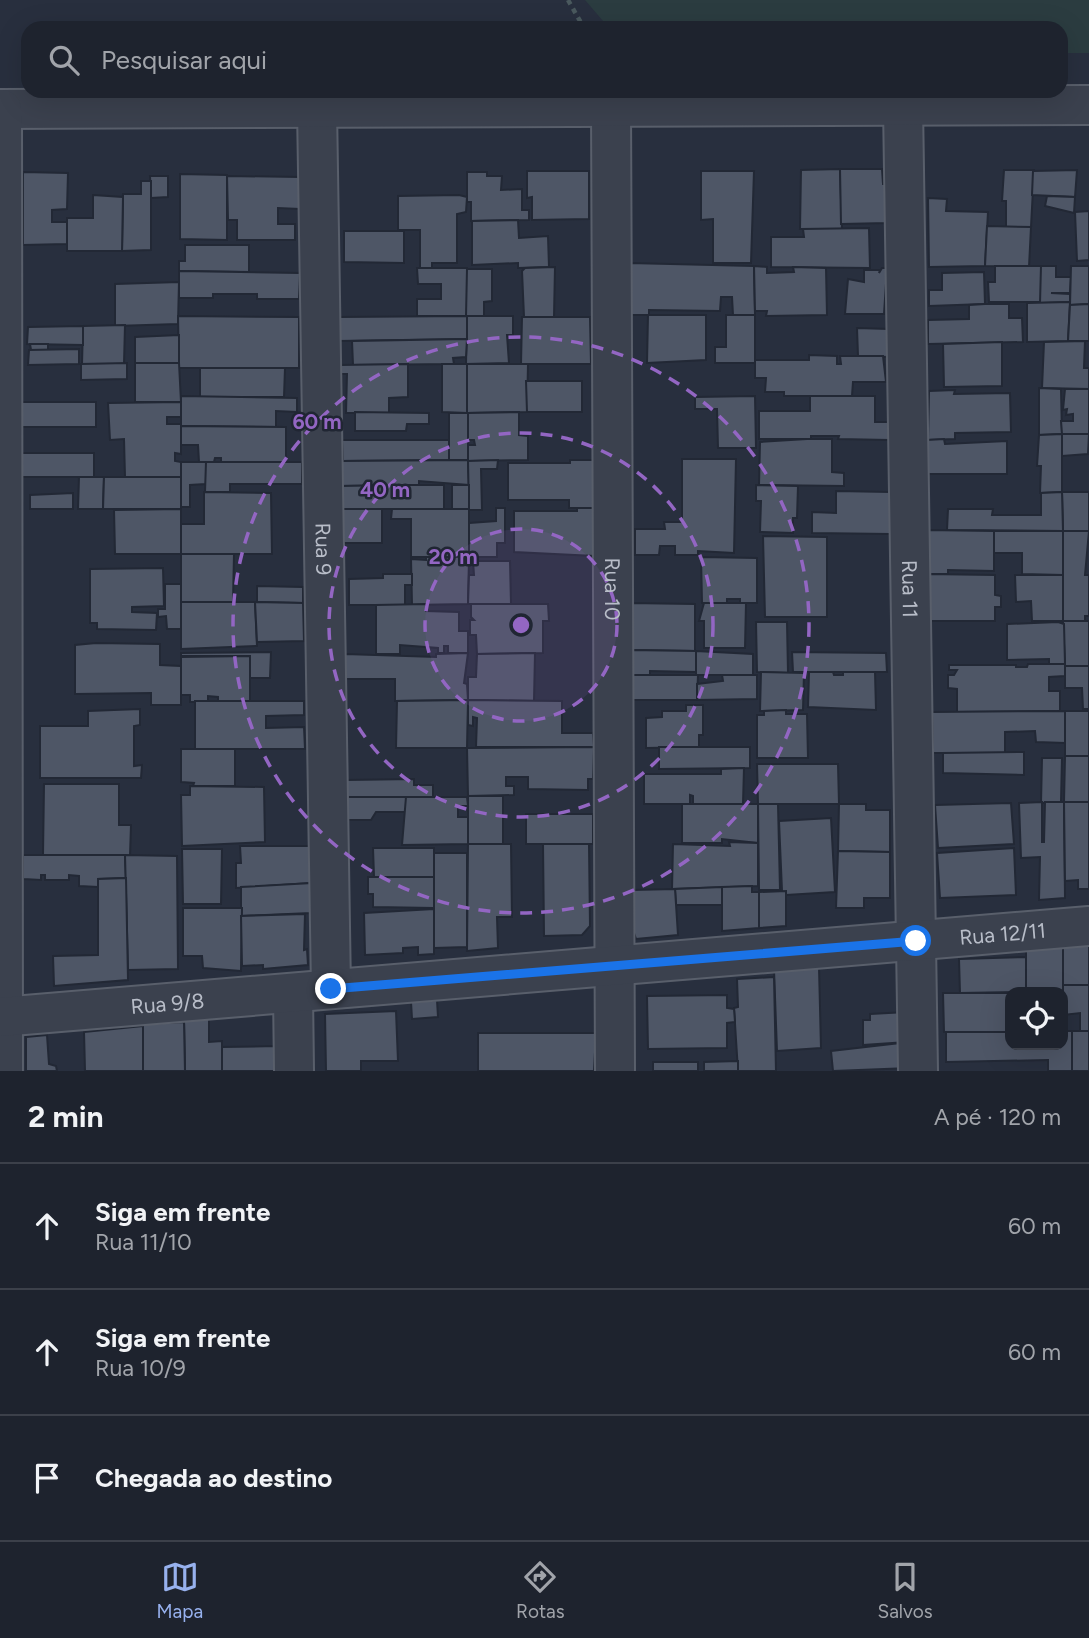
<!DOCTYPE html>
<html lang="pt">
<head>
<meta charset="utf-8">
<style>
	:root { --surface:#1e232e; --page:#262b36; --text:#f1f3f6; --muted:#a1a4aa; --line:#3c404a; --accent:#97b1ee }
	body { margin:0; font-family:Figtree,sans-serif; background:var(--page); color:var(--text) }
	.controls { position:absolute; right:21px; bottom:21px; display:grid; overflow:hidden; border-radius:14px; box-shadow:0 7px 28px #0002 }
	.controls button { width:63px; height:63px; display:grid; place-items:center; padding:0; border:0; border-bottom:2px solid var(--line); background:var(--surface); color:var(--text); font:35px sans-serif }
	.stop { position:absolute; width:21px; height:21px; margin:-16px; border:5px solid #1a73e8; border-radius:50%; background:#fff }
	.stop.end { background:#1a73e8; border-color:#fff; box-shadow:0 2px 7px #0008 }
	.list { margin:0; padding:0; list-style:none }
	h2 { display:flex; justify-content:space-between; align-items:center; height:91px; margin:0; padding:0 28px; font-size:30px }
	h2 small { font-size:23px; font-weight:400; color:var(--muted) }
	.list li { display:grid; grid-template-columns:46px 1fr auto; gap:21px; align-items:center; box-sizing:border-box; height:126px; padding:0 28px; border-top:2px solid var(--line) }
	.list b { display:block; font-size:26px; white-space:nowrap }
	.list p { margin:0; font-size:23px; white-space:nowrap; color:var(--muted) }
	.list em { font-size:23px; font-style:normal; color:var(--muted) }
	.icon { flex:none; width:38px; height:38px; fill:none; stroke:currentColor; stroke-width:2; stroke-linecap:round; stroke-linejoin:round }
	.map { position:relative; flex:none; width:1089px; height:1071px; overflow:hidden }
	.search { position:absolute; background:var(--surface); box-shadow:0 7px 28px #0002; left:21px; right:21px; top:21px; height:77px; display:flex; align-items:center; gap:18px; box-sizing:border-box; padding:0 24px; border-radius:21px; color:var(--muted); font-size:26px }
	.sheet { height:469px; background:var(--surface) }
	nav { display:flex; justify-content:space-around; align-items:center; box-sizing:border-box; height:98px; border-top:2px solid var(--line); background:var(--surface); font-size:19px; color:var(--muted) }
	nav a { display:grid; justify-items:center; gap:4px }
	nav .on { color:var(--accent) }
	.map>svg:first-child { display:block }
	.green { fill:#2b3c40 }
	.building { fill:#4e5666; stroke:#222835; stroke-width:2 }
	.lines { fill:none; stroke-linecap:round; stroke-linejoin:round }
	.minor-casing { stroke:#595f6b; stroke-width:42 }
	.path { stroke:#4a595e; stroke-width:4.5; stroke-dasharray:5 5; stroke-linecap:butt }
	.minor { stroke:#3b414e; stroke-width:38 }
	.route { stroke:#1a73e8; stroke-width:9 }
	.ring { fill:none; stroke:#9366c3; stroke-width:3.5; stroke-dasharray:12 9 }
	.labels { text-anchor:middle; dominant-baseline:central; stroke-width:5; stroke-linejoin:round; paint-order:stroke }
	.street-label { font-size:21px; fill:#b8bdc8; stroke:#202633 }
	.centre { fill:#9366c3; stroke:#202633; stroke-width:3.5 }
	.ring-label { font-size:21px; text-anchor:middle; font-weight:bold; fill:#9366c3; stroke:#202633; stroke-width:5; stroke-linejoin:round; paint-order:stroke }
</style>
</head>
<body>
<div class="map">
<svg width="1089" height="1071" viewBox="0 0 1089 1071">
	<rect width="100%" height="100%" fill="#282f3e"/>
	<polygon class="green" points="585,0 1089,0 1089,53 1061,53 1061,28 609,28"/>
	<g class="building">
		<polygon points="840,169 842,229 800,229 801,170"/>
		<polygon points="840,169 882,169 883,184 888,184 888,223 841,224"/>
		<polygon points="1004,170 1034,170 1031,227 1006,227 1006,201 1002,201"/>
		<polygon points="1077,170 1075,197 1032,195 1033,171"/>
		<polygon points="527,171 589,171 589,219 532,220 532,197 527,198"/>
		<polygon points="701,171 754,171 751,263 713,263 713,219 701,220"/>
		<polygon points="23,172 68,173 67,209 52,210 52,222 67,222 67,244 23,245"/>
		<polygon points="467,172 487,172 487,176 502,176 501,190 522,189 522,210 529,210 529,220 471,221 471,202 467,202"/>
		<polygon points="180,174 227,175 227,240 180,239"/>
		<polygon points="150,176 168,176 168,197 151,198"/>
		<polygon points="227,176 300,177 300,209 278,208 278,224 295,224 295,240 237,240 237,220 228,220"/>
		<polygon points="141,181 151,181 151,250 122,251 123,194 141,194"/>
		<polygon points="93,195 123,197 122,251 67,251 67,218 93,218"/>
		<polygon points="459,195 467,197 466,212 457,214 457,263 432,263 432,269 420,268 420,230 398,230 398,196"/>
		<polygon points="1047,196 1075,197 1074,213 1045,206"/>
		<polygon points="928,198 947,199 946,211 988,212 985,266 929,267"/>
		<polygon points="1089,211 1089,260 1077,261 1075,212"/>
		<polygon points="518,220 519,238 548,236 549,267 518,268 518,263 472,265 472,221"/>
		<polygon points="987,226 1031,227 1029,267 985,266"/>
		<polygon points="869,228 870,268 771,267 771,237 804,237 803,229"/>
		<polygon points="344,231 404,231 404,263 344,262"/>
		<polygon points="185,245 249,245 249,272 179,271 179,261 185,261"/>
		<polygon points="629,263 754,266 755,315 733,315 732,297 721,297 720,311 649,310 649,315 629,315"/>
		<polygon points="754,266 767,267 767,273 794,272 793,267 826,268 827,315 766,316 767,311 755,311"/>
		<polygon points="995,266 1041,266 1041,302 989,302 988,282 995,282"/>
		<polygon points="1041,266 1056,266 1056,277 1071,277 1070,293 1051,293 1070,294 1070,302 1040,303"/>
		<polygon points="1071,266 1089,266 1089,304 1070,305"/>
		<polygon points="555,267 554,317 524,317 522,271 525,268"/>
		<polygon points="417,268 467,268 467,316 417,316 417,299 441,299 441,284 418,284"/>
		<polygon points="882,268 887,268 884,314 845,314 848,279 864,282 864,270 880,270 879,273"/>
		<polygon points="467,269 492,269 492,301 484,302 484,316 466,316"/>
		<polygon points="179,271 300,273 299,299 257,299 257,294 213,294 213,298 179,298"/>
		<polygon points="984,272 985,304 929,306 929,290 942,290 942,273"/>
		<polygon points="179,282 178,324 115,326 115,284"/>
		<polygon points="1070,302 1068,341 1027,342 1027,303"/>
		<polygon points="985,304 1009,304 1009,318 1022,318 1023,342 928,344 928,320 969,319 969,305"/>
		<polygon points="1089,304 1089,341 1068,341 1070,305"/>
		<polygon points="648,315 706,315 706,360 647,363"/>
		<polygon points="726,315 755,315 755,363 715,363 715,347 726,347"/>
		<polygon points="178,316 299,317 299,368 179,368"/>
		<polygon points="467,316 513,316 513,335 507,335 509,363 466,364"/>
		<polygon points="467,316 467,339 338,341 338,317"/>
		<polygon points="522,317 590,317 591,364 521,364"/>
		<polygon points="125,325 124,364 82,364 83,326"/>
		<polygon points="83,326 83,345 27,344 28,327"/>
		<polygon points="857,328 889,329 889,357 858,356"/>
		<polygon points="179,335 179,363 135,363 135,337"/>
		<polygon points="467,339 466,357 453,358 454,364 353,365 352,341"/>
		<polygon points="1085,341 1084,368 1089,368 1089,389 1042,388 1044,342"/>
		<polygon points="1002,342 1002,386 944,387 943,344"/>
		<polygon points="30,344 48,344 48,350 31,350"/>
		<polygon points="79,349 79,364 28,365 29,350"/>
		<polygon points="809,355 837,356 837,364 841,364 840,356 883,356 886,382 853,382 852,396 784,396 784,392 765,392 766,378 755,378 755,360 809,360"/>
		<polygon points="127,363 127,379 81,380 81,364"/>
		<polygon points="135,363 179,363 181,402 135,402"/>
		<polygon points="408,364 408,397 389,398 389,413 346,413 347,374 341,374 340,365"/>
		<polygon points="442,364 467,364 467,413 442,412"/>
		<polygon points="467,364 528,364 527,412 467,413"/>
		<polygon points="200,368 285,368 284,397 200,397"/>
		<polygon points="526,381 582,381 582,412 527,412"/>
		<polygon points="1039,388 1061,389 1062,434 1039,435"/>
		<polygon points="1065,389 1089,389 1089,434 1062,434 1061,421 1073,421 1073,414 1066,415 1067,409 1063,410"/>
		<polygon points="955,390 954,394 1010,393 1011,432 955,433 955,439 928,440 929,391"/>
		<polygon points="181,396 297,398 297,412 276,411 276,427 181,426"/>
		<polygon points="755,396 756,448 718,448 717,409 695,409 695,397"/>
		<polygon points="810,396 875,396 875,422 889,422 889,440 838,439 839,436 811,436 811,439 759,439 759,411 810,411"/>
		<rect x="22" y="402" width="74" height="25"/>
		<polygon points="181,402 181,417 167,417 167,424 181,424 181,454 175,453 175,461 181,462 181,477 125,477 124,439 110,440 108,403"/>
		<polygon points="355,412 429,413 429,424 407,424 406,431 355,431"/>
		<polygon points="519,412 519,435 528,436 528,460 468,461 468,445 475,445 474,440 468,440 468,413"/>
		<rect x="449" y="413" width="19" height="47"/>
		<polygon points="181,426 286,427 286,462 221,462 221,458 215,458 214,462 199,462 198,445 181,445"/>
		<polygon points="1062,434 1062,492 1040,493 1041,466 1037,466 1039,435"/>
		<polygon points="1062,434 1089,434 1088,454 1062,456"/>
		<polygon points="807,439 832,439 832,472 844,473 844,486 759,485 760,442"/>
		<polygon points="944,439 945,444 1007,441 1007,474 928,474 927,440"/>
		<polygon points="342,440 449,440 449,460 343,461"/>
		<rect x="22" y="453" width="72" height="24"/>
		<polygon points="682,459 736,459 734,553 698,551 698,555 675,555 675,546 660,546 659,555 635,555 635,529 665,529 664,522 682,522"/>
		<polygon points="468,460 469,485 419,481 419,485 341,486 341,461"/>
		<polygon points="498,460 497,469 481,469 482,510 469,510 468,461"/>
		<polygon points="570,460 594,460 594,508 569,508 569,500 508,500 508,463 570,463"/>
		<polygon points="181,462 206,462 206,484 190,485 190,507 181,507"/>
		<polygon points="206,462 302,462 302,484 230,484 230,492 205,492"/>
		<polygon points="79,477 104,477 103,509 78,509"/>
		<polygon points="104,477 181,477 181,509 103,509"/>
		<polygon points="396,485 396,492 401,493 401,485 444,485 444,509 340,509 341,486"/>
		<rect x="452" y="485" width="17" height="24"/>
		<polygon points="756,485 798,486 797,518 793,518 793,533 760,532 761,501 756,501"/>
		<polygon points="836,491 891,492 890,534 812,533 812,512 836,513"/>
		<polygon points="204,492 271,493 272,554 181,554 181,524 204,524"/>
		<polygon points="1062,492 1089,492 1089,531 1063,531"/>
		<polygon points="1062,492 1063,531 947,530 948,509 993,509 992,515 1041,515 1041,493"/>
		<polygon points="73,493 73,509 30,509 30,495"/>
		<polygon points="496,508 505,508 505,543 497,543 497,557 469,557 469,523 496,521"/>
		<polygon points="577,508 595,508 595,556 514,552 514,511 577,511"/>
		<polygon points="181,509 181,554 115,554 114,510"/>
		<rect x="342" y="509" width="40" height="34"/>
		<polygon points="392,509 469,509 469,557 411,557 411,519 391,519"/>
		<polygon points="926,530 994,531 994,571 948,570 948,574 926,574"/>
		<polygon points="994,531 1063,531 1063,575 1022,574 1022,553 994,553"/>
		<polygon points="1063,531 1089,531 1085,575 1089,575 1089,616 1085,616 1085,621 1063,621"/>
		<polygon points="763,536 827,537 827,617 765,617"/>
		<polygon points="181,554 234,554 233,602 181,602"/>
		<polygon points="426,557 469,557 468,604 412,605 411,559 426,560"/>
		<polygon points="701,557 757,558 757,603 740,603 740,599 727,599 727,603 702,603"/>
		<polygon points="473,561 510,561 511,604 468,604 469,575 474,575"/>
		<polygon points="163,568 164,606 132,607 132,612 157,613 156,630 97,629 97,623 90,623 90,569"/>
		<polygon points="383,574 412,574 412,585 405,585 405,605 349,605 349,579 383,578"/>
		<polygon points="927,574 995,575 995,595 1001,596 1001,607 995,607 995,621 926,621"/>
		<polygon points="1015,575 1063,575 1063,621 1032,621 1031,601 1016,602"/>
		<polygon points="165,584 181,584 181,629 167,629 166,616 158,617 158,609 165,609"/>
		<polygon points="257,586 303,587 303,603 257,602"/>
		<polygon points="181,602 255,602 257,646 181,649"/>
		<polygon points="255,602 303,603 304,641 257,642"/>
		<polygon points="629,603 695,604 695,651 629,650"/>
		<polygon points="704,603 746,603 745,648 704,648 704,621 699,621"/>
		<polygon points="426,604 426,611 459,612 459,631 468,631 468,653 448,653 448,646 444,646 444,653 438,653 438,648 400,645 400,654 376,654 376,605"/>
		<polygon points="471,604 548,604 549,621 543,621 543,653 477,654 476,635 470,635 470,620 474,620 471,617"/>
		<polygon points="1063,621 1089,621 1089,666 1065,666"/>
		<polygon points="756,622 787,622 788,673 757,672"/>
		<polygon points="1058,622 1064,624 1065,664 1049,664 1049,659 1007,660 1007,624"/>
		<polygon points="96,643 160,644 160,665 181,666 181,705 151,705 151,693 75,694 75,645"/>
		<polygon points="629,650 696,651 696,672 650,671 650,675 629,675"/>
		<polygon points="696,651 753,654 753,675 696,675"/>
		<polygon points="271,652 270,678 250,678 250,656 181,656 181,653"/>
		<polygon points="792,652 886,653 887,672 793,672"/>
		<polygon points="468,653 464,683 467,684 468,700 395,701 395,679 342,679 345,654 436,657 436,654"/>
		<polygon points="535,653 534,701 468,700 468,677 476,677 477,654"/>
		<polygon points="250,656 250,701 218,702 218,697 208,696 208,702 190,702 190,695 181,695 181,657"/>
		<polygon points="1028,664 1065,664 1065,676 1049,677 1049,691 1060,691 1060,711 957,712 957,689 948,688 948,675 954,675 957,670 949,670 949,665 1016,665 1016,667 1027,667"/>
		<polygon points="1065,666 1089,666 1089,709 1083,709 1082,688 1065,688"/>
		<polygon points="761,672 804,673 803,710 760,711"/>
		<polygon points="809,672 833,672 834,675 843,675 843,672 875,672 876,710 808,707"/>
		<polygon points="629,675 698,675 697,700 629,700"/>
		<polygon points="722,675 757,675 757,699 697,700 697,684 723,681"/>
		<polygon points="468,700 562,701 562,733 593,733 594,747 476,747 477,718 473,717 473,726 468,725"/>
		<polygon points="468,700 467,748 396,748 397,701"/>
		<polygon points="195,701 304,701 304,715 266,716 266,728 304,727 305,749 195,749"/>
		<polygon points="686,705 703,705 703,735 699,735 699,747 646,748 646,718 662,717 662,711 686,711"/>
		<polygon points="140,709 140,725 134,726 134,766 142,765 141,778 40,778 40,726 88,726 88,711"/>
		<polygon points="786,710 786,714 807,714 808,758 757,758 757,715 764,715 764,711"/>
		<rect x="1065" y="711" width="24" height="45"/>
		<polygon points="1065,711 1065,743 1036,742 1035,731 1005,732 1005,753 933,753 932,712"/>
		<polygon points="594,747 593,779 588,779 588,790 528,789 528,777 506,777 506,786 514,786 514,795 468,796 467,748"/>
		<polygon points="659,747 750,747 750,768 659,769"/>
		<polygon points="181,749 235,749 235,786 193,786 194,783 181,782"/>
		<polygon points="1024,752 1024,775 943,773 943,753"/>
		<polygon points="1065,756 1089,756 1089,802 1064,802"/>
		<polygon points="1042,758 1062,758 1061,802 1041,803"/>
		<polygon points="757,764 838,764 839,804 758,804"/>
		<polygon points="744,768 743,804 693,804 693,796 690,795 690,804 644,804 644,774 721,774 721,769"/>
		<polygon points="414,779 414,785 433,785 433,797 346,797 346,780"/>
		<polygon points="44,784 119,784 119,825 131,825 130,856 43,855"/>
		<polygon points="190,786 264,787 265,842 182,846 181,795 190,795"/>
		<rect x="468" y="796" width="35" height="48"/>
		<polygon points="346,797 406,797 407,812 376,812 371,820 346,820"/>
		<polygon points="406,797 467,797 468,806 458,806 458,817 468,817 468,844 402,845"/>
		<polygon points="1042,802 1042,842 1044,842 1045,802 1064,802 1065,898 1039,900 1040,857 1021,858 1019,803"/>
		<polygon points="1064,802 1089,802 1089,889 1078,889 1078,880 1065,881"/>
		<polygon points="1011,803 1014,844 938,848 935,805"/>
		<polygon points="682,804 758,804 758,843 722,839 722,843 682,843"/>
		<polygon points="758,804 778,804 780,890 759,890"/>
		<polygon points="839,804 866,804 866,810 890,810 890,852 838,851"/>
		<rect x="526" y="814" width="67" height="30"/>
		<polygon points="831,818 835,892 786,895 782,891 779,821"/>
		<polygon points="729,842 758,843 758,886 672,889 673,844 730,846"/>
		<polygon points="468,844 511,844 512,917 497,917 498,948 467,951"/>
		<polygon points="543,844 589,844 590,926 582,935 544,936"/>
		<polygon points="240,846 312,846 311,883 236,888 236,863 241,863"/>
		<polygon points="373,848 434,848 434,877 374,877"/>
		<polygon points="1014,848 1016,895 940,898 937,853"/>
		<polygon points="182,849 222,849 221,904 183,904"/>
		<polygon points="838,851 890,852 890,898 864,898 864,908 836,908"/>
		<polygon points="434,853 467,853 467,947 434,948"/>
		<polygon points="23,855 125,855 126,878 98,879 98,887 79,886 79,876 69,875 69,880 45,880 45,875 41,875 41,880 23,879"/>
		<polygon points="125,855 177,856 178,969 128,970"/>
		<polygon points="368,877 434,877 434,908 373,907 373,894 368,894"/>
		<polygon points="126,878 128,980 54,986 53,956 98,955 98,879"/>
		<polygon points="312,883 311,913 241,916 241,887"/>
		<polygon points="752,886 752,892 759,892 759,928 722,931 722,887"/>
		<polygon points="722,887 722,905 676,905 675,889"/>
		<polygon points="675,889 678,935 636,939 631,924 632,890"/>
		<polygon points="786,891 786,926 759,928 759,892"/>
		<polygon points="183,908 242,908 241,971 203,968 202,956 183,956"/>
		<polygon points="434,909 434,954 418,955 418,947 403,948 403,953 365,955 364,913"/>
		<polygon points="305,914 304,950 307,949 308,965 263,969 263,965 242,966 241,916"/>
		<polygon points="1089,945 1089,985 1063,985 1063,947"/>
		<polygon points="1063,947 1063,1007 1063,992 1026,992 1026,950"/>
		<polygon points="1026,957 1026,992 960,993 959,959"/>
		<polygon points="819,967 821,1048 777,1051 774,970"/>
		<polygon points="774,977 776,1071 738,1071 734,1008 738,1007 737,979"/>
		<polygon points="1063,985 1089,985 1089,1031 1080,1031 1080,1013 1063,1015"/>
		<polygon points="943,993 1010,993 1010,1032 944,1032"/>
		<polygon points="727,995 727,1008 734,1009 735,1022 727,1023 727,1048 648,1049 647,996"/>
		<polygon points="437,1000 438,1017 412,1019 411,1002"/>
		<polygon points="396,1011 398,1061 361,1061 361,1071 326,1071 325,1014"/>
		<polygon points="907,1012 907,1042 863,1045 863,1020 870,1020 870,1014"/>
		<polygon points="184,1018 209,1019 209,1042 222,1041 222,1071 185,1071"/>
		<polygon points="184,1022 185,1071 143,1071 143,1024"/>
		<polygon points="143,1026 143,1071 85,1071 84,1032"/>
		<polygon points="1063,1031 1072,1031 1072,1071 1048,1071 1048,1060 946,1062 946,1032 1010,1032 1010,1045 1063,1045"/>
		<rect x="1072" y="1031" width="17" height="40"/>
		<polygon points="478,1033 596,1033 594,1071 478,1071"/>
		<polygon points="47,1035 49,1064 56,1066 57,1071 26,1071 26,1037"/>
		<polygon points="909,1042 910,1068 833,1071 831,1051"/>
		<polygon points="277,1046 278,1071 222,1071 222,1047"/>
		<polygon points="738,1061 738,1071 704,1071 704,1062"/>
		<rect x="653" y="1062" width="45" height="9"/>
	</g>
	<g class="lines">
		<g class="minor-casing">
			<g id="minor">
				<path id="s1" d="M 611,106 L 615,1071"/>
				<path id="s2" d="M 903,106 L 918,1071"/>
				<path id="s3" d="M 317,108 L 331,989"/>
				<polyline points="0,109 1089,105"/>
				<polyline points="2,109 3,1071"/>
				<polyline points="293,993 294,1071"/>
				<path id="s4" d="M 0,1017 L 1089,926"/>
			</g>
		</g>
		<polyline class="path" points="568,0 584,28"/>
		<use href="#minor" class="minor"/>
	</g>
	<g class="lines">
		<polyline class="route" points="331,989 916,941"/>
	</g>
	<circle cx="521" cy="625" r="96" fill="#9366c3" fill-opacity=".12"/>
	<g class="ring">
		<circle cx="521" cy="625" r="96"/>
		<circle cx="521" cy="625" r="192"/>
		<circle cx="521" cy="625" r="288"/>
	</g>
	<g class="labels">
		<g class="street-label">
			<text stroke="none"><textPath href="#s3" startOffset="441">Rua 9</textPath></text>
			<text stroke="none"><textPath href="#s2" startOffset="483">Rua 11</textPath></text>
			<text stroke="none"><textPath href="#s1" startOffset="483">Rua 10</textPath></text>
			<text stroke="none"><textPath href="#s4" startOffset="1006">Rua 12/11</textPath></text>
			<text stroke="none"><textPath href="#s4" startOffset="168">Rua 9/8</textPath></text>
		</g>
	</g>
	<circle cx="521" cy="625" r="10" class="centre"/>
	<g class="ring-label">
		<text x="317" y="429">60 m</text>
		<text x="385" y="497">40 m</text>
		<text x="453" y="564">20 m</text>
	</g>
</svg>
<div class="controls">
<button><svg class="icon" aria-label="locate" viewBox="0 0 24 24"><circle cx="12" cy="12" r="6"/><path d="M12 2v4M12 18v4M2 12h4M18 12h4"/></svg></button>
</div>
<div class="stop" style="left:916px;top:941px"></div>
<div class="stop end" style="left:331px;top:989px"></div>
<div class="search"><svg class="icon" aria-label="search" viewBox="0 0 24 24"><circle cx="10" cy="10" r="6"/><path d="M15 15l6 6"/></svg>Pesquisar aqui</div>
</div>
<section class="sheet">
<h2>2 min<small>A pé · 120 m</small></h2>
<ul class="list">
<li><svg class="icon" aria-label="ahead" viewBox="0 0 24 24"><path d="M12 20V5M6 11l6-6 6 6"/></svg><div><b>Siga em frente</b><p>Rua 11/10</p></div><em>60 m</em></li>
<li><svg class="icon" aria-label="ahead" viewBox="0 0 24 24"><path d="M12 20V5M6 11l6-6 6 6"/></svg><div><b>Siga em frente</b><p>Rua 10/9</p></div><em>60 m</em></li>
<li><svg class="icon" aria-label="arrive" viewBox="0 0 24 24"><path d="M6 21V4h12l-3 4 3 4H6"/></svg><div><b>Chegada ao destino</b></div></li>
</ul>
</section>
<nav>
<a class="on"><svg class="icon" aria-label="map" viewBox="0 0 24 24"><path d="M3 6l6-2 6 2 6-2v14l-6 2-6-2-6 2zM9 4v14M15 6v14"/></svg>Mapa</a>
<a><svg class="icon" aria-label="directions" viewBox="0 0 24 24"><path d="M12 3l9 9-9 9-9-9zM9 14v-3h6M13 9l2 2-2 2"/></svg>Rotas</a>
<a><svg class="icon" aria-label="saved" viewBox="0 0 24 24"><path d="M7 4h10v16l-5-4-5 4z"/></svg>Salvos</a>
</nav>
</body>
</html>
